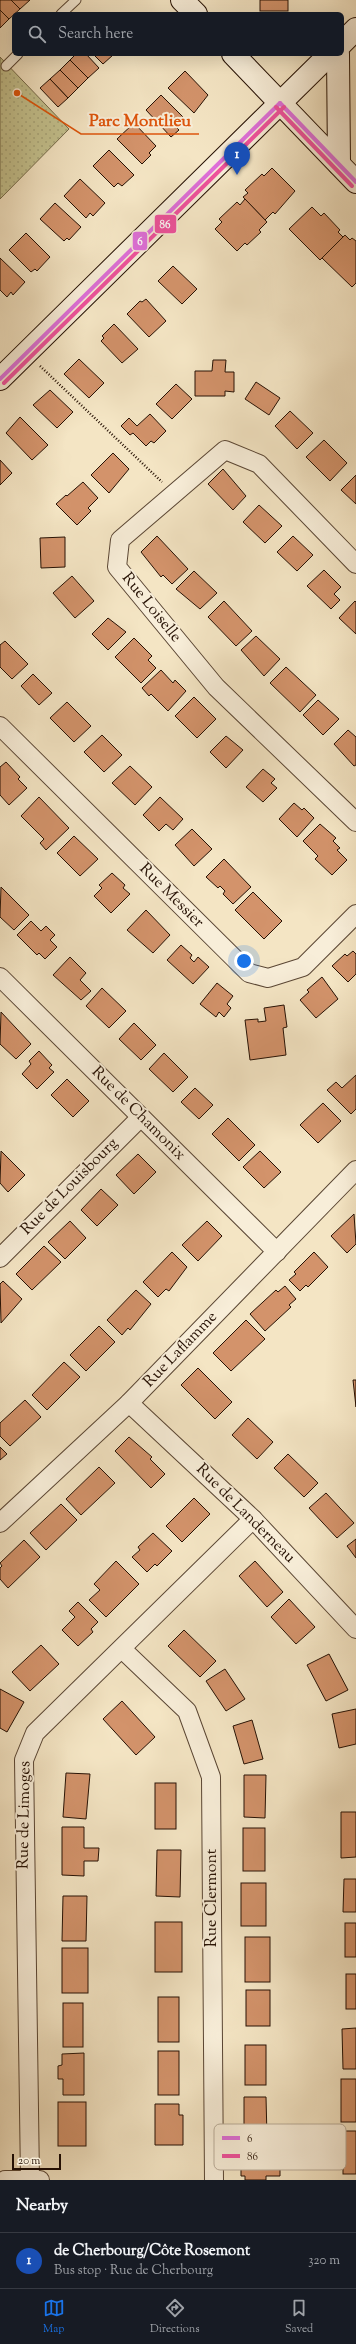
<!DOCTYPE html>
<html lang="en">
<head>
<meta charset="utf-8">
<style>
	:root { --surface:#171b24; --page:#242831; --text:#f1f3f6; --muted:#9ea1a6; --line:#363941; --accent:#1a73e8 }
	body { margin:0; font-family:"Sorts Mill Goudy",serif; background:var(--page); color:var(--text) }
	.scale { position:absolute; left:12px; bottom:10px; width:49px; box-sizing:border-box; padding-left:4px; border:2px solid #261104; border-top:0; font-size:11px; line-height:14px; white-space:nowrap; color:#261104; -webkit-text-stroke:3px #f8eed9; paint-order:stroke }
	.you { position:absolute; left:244px; top:961px; width:14px; height:14px; margin:-10px; border:3px solid #fff; border-radius:50%; background:#1a73e8; box-shadow:0 0 0 6px #1a73e833 }
	.badge { display:grid; place-items:center; width:26px; height:26px; border-radius:50%; background:var(--accent); color:#fff; font-size:13px; font-weight:700 }
	.pin { position:absolute; translate:-50% -33px; filter:drop-shadow(0 1px 2px #0008) }
	.pin::after { content:''; position:absolute; top:21px; width:14px; height:12px; background:inherit; clip-path:polygon(0 0,100% 0,50% 100%) }
	.list { margin:0; padding:0; list-style:none }
	h2 { display:flex; justify-content:space-between; align-items:center; height:52px; margin:0; padding:0 16px; font-size:17px }
	h2 small { font-size:13px; font-weight:400; color:var(--muted) }
	.list li { display:grid; grid-template-columns:26px 1fr auto; gap:12px; align-items:center; box-sizing:border-box; height:56px; padding:0 16px; border-top:1px solid var(--line) }
	.list b { display:block; font-size:15px; white-space:nowrap }
	.list p { margin:0; font-size:13px; white-space:nowrap; color:var(--muted) }
	.list em { font-size:13px; font-style:normal; color:var(--muted) }
	.icon { flex:none; width:22px; height:22px; fill:none; stroke:currentColor; stroke-width:2; stroke-linecap:round; stroke-linejoin:round }
	.map { position:relative; flex:none; width:356px; height:2180px; overflow:hidden }
	.search { position:absolute; background:var(--surface); box-shadow:0 4px 16px #0002; left:12px; right:12px; top:12px; height:44px; display:flex; align-items:center; gap:10px; box-sizing:border-box; padding:0 14px; border-radius:6px; color:var(--muted); font-size:15px }
	.sheet { height:108px; background:var(--surface) }
	nav { display:flex; justify-content:space-around; align-items:center; box-sizing:border-box; height:56px; border-top:1px solid var(--line); background:var(--surface); font-size:11px; color:var(--muted) }
	nav a { display:grid; justify-items:center; gap:2px }
	nav .on { color:var(--accent) }
	.map>svg:first-child { display:block }
	.park { fill:url(#park-dots); stroke:#756a4a }
	.building { fill:#d3936b; stroke:#261104 }
	.lines { fill:none; stroke-linecap:round; stroke-linejoin:round }
	.lane-casing { stroke:#5a4634; stroke-width:11 }
	.street-casing { stroke:#5a4634; stroke-width:20 }
	.secondary-casing { stroke:#261104; stroke-width:24 }
	.path { stroke:#261104; stroke-width:2.5; stroke-dasharray:1 2; stroke-linecap:butt }
	.lane { stroke:#f8eed9; stroke-width:9 }
	.street { stroke:#f8eed9; stroke-width:18 }
	.secondary { stroke:#f8eed9; stroke-width:22 }
	.bus-1-casing { stroke:#f8eed9; stroke-width:7 }
	.bus-2-casing { stroke:#f8eed9; stroke-width:7 }
	.bus-1 { stroke:#de6fd9; stroke-width:4 }
	.bus-2 { stroke:#ef529d; stroke-width:4 }
	.labels { text-anchor:middle; dominant-baseline:central; stroke-width:4; stroke-linejoin:round; paint-order:stroke }
	.street-label { font-size:16px; fill:#261104; stroke:#f8eed9 }
	.key { fill:#f8eed9; stroke:#b9ac99; stroke-width:1 }
	.key-label { font-size:11px; fill:#261104 }
	.leader { fill:none; stroke:#de550c; stroke-width:1.5 }
	.callout-dot { fill:#de550c; stroke:#f8eed9; stroke-width:1.5 }
	.callout-label { font-size:17px; text-anchor:middle; font-weight:bold; fill:#de550c; stroke:#f8eed9; stroke-width:4; stroke-linejoin:round; paint-order:stroke }
	.line-badge { stroke:#f8eed9; stroke-width:1.5 }
	.badge-label { font-size:11px; text-anchor:middle; font-weight:bold; fill:#fff }
</style>
</head>
<body>
<div class="map">
<svg width="356" height="2180" viewBox="0 0 356 2180">
	<defs>
		<pattern id="park-dots" width="8" height="8" patternUnits="userSpaceOnUse"><rect width="8" height="8" fill="#c4c28f"/><path d="M2 2h.1M6 6h.1" fill="none" stroke="#a8a67a" stroke-width="1.8" stroke-linecap="round"/></pattern>
	</defs>
	<rect width="100%" height="100%" fill="#f4e5c4"/>
	<filter id="stains"><feTurbulence type="fractalNoise" baseFrequency=".005" numOctaves="4"/><feColorMatrix values="0 0 0 0 .2 0 0 0 0 .09 0 0 0 0 .02 0 0 0 .5 -.17"/></filter>
	<radialGradient id="worn" r=".72"><stop offset=".6" stop-color="#630" stop-opacity="0"/><stop offset="1" stop-color="#630" stop-opacity=".3"/></radialGradient>
	<polygon class="park" points="0,57 69,129 0,199"/>
	<g class="building">
		<polygon points="0,0 11,0 20,9 9,19 0,10"/>
		<polygon points="11,0 30,0 20,9"/>
		<rect x="260" y="0" width="28" height="11"/>
		<polygon points="0,10 9,19 0,28"/>
		<polygon points="76,54 86,54 99,68 88,78 70,60"/>
		<polygon points="93,54 112,54 113,55 103,64"/>
		<polygon points="70,60 88,78 78,88 60,70"/>
		<polygon points="60,70 78,88 68,98 50,79"/>
		<polygon points="185,71 208,95 194,113 168,88"/>
		<polygon points="50,79 68,98 58,107 40,88"/>
		<polygon points="161,95 184,118 175,126 179,130 171,137 146,110"/>
		<polygon points="134,123 156,146 149,153 151,155 142,164 117,139"/>
		<polygon points="109,150 134,175 122,186 118,183 114,187 93,166"/>
		<polygon points="272,168 295,191 275,214 273,212 265,220 243,197 248,193 245,190 262,174 264,176"/>
		<polygon points="80,179 105,203 93,216 90,213 86,218 64,196"/>
		<polygon points="245,199 267,222 259,230 261,232 247,245 245,243 237,251 215,229 222,222 219,219 237,202 240,205"/>
		<polygon points="55,203 81,227 69,240 67,238 64,241 40,219"/>
		<polygon points="312,207 321,216 324,213 340,230 338,232 343,237 320,260 289,229"/>
		<polygon points="26,233 50,257 37,271 35,269 31,272 9,250"/>
		<polygon points="345,235 350,240 352,238 356,241 356,283 352,287 322,258"/>
		<polygon points="0,258 25,282 13,295 11,292 7,297 0,290"/>
		<polygon points="173,266 197,289 182,304 158,281"/>
		<polygon points="146,299 166,321 149,337 127,314 140,301 142,302"/>
		<polygon points="114,324 138,349 122,363 101,341 104,338 102,336"/>
		<polygon points="79,359 104,383 89,398 64,374"/>
		<polygon points="213,360 226,360 225,372 234,372 234,392 225,391 225,396 195,396 195,371 212,371"/>
		<polygon points="256,382 280,398 269,415 245,399"/>
		<polygon points="176,384 192,399 172,419 156,404"/>
		<polygon points="50,390 73,412 57,428 33,405"/>
		<polygon points="290,411 313,433 297,449 275,426"/>
		<polygon points="150,414 166,431 154,443 151,441 146,446 133,433 130,435 121,426 129,418 137,426"/>
		<polygon points="20,417 48,445 32,460 6,433"/>
		<polygon points="324,440 347,463 330,481 306,457"/>
		<polygon points="113,453 129,469 109,493 91,475"/>
		<polygon points="0,460 12,473 0,485"/>
		<polygon points="223,469 246,496 233,510 208,484"/>
		<polygon points="356,475 356,504 341,490"/>
		<polygon points="83,482 98,498 88,508 91,511 77,525 56,504 66,495 67,496"/>
		<polygon points="259,505 282,526 265,543 243,522"/>
		<polygon points="157,536 188,569 172,584 163,575 161,577 141,552"/>
		<polygon points="293,536 313,555 297,571 277,552"/>
		<polygon points="65,537 65,567 41,568 40,538"/>
		<polygon points="324,570 341,587 334,594 340,600 331,609 307,586"/>
		<polygon points="194,571 217,593 200,609 176,589"/>
		<polygon points="72,576 94,601 75,618 53,593"/>
		<polygon points="224,601 252,631 236,646 208,617"/>
		<polygon points="355,601 356,602 356,634 339,618"/>
		<polygon points="108,618 126,632 108,650 92,634"/>
		<polygon points="256,636 280,659 264,676 241,650"/>
		<polygon points="134,638 152,656 148,660 156,668 141,683 115,657"/>
		<polygon points="5,641 28,664 12,679 0,667 0,645"/>
		<polygon points="286,667 316,695 300,712 270,683"/>
		<polygon points="161,670 173,683 175,680 186,691 168,711 151,694 149,696 142,688"/>
		<polygon points="33,674 52,693 39,705 21,686"/>
		<polygon points="194,697 216,719 197,738 175,716"/>
		<polygon points="318,700 339,719 323,735 303,715"/>
		<polygon points="67,702 91,726 74,742 50,718"/>
		<polygon points="348,730 356,737 356,765 354,766 334,744"/>
		<polygon points="102,735 122,755 104,772 84,752"/>
		<polygon points="226,736 243,750 226,768 210,752"/>
		<polygon points="6,762 20,777 18,779 27,788 9,805 0,795 0,767"/>
		<polygon points="130,766 152,787 135,805 112,783"/>
		<polygon points="263,769 275,779 271,783 277,788 263,802 246,787"/>
		<polygon points="39,797 69,828 46,850 40,843 44,839 21,816"/>
		<polygon points="160,797 183,819 173,830 166,824 159,831 143,815"/>
		<polygon points="294,803 302,810 304,808 314,818 297,837 279,819"/>
		<polygon points="320,824 336,838 333,841 340,848 337,850 347,860 332,875 315,859 318,856 303,841"/>
		<polygon points="192,829 212,849 194,866 175,845"/>
		<polygon points="74,836 98,859 80,876 57,853"/>
		<polygon points="224,859 251,887 233,904 223,894 225,891 220,886 218,888 206,877"/>
		<polygon points="112,873 125,885 123,888 130,894 111,913 94,896 102,888 99,885"/>
		<polygon points="1,887 29,915 14,930 0,917"/>
		<polygon points="253,892 282,921 264,939 235,910"/>
		<polygon points="146,910 170,935 153,953 127,930"/>
		<polygon points="31,921 41,931 46,926 55,935 50,940 57,947 45,959 39,953 37,955 17,935"/>
		<polygon points="181,945 192,955 190,958 194,962 198,957 209,967 193,984 167,960"/>
		<polygon points="353,951 356,954 356,974 348,982 332,966 345,954 347,956"/>
		<polygon points="70,957 86,973 80,980 91,991 81,1000 53,975"/>
		<polygon points="322,977 338,999 316,1018 300,1000 309,992 307,990"/>
		<polygon points="217,983 233,996 227,1004 231,1008 224,1017 219,1012 216,1017 200,1004"/>
		<polygon points="102,988 126,1011 109,1028 86,1006"/>
		<polygon points="284,1005 287,1027 283,1028 286,1055 250,1060 245,1020 258,1019 258,1022 266,1021 264,1008"/>
		<polygon points="1,1012 31,1044 16,1059 0,1044"/>
		<polygon points="134,1023 156,1045 141,1060 119,1039"/>
		<polygon points="39,1051 52,1065 49,1068 54,1072 37,1089 22,1074 31,1064 29,1061"/>
		<polygon points="164,1053 188,1077 173,1092 149,1069"/>
		<polygon points="356,1075 356,1109 351,1114 327,1090 336,1082 342,1088"/>
		<polygon points="67,1079 89,1101 73,1117 51,1095"/>
		<polygon points="195,1088 213,1105 199,1119 181,1102"/>
		<polygon points="323,1103 341,1121 318,1143 300,1125"/>
		<polygon points="228,1118 255,1145 239,1161 212,1134"/>
		<polygon points="1,1151 25,1175 8,1192 0,1183"/>
		<polygon points="260,1151 281,1172 264,1188 243,1167"/>
		<polygon points="138,1154 156,1172 134,1194 116,1175"/>
		<polygon points="101,1189 118,1205 97,1226 81,1210"/>
		<polygon points="354,1214 356,1244 347,1253 331,1236"/>
		<polygon points="70,1221 86,1238 65,1259 48,1242"/>
		<polygon points="207,1221 222,1236 198,1261 182,1245"/>
		<polygon points="44,1246 61,1262 32,1290 16,1274"/>
		<polygon points="172,1252 187,1267 169,1291 166,1289 158,1297 143,1282"/>
		<polygon points="314,1252 328,1267 308,1287 306,1285 300,1291 289,1280 296,1274 294,1272"/>
		<polygon points="3,1281 22,1299 1,1323 0,1284"/>
		<polygon points="285,1286 296,1299 289,1305 291,1307 265,1331 250,1314 276,1290 278,1292"/>
		<polygon points="136,1290 151,1304 130,1330 128,1328 122,1335 107,1320"/>
		<polygon points="246,1320 265,1339 231,1371 213,1353"/>
		<polygon points="99,1326 115,1342 86,1371 70,1355"/>
		<polygon points="64,1362 80,1377 47,1410 32,1395"/>
		<polygon points="198,1368 232,1402 215,1419 181,1385"/>
		<polygon points="353,1380 356,1380 356,1407"/>
		<polygon points="25,1400 41,1417 10,1446 0,1436 0,1423"/>
		<polygon points="248,1418 273,1442 257,1459 232,1435"/>
		<polygon points="129,1437 152,1457 150,1459 165,1474 151,1488 115,1451"/>
		<polygon points="0,1447 7,1454 0,1460"/>
		<polygon points="288,1454 318,1483 304,1497 274,1468"/>
		<polygon points="99,1467 115,1483 81,1515 66,1499"/>
		<polygon points="326,1493 354,1523 337,1538 309,1508"/>
		<polygon points="194,1498 210,1514 182,1542 166,1526"/>
		<polygon points="61,1504 77,1520 46,1550 30,1533"/>
		<polygon points="153,1533 172,1551 157,1566 155,1564 147,1572 132,1557 140,1550 138,1547"/>
		<polygon points="356,1539 356,1558 347,1546"/>
		<polygon points="24,1540 40,1557 8,1588 0,1579 0,1568 2,1566 0,1563"/>
		<polygon points="116,1561 139,1584 106,1617 89,1600 100,1590 94,1584"/>
		<polygon points="255,1561 283,1592 267,1607 239,1576"/>
		<polygon points="289,1599 315,1627 296,1644 271,1617"/>
		<polygon points="78,1602 98,1622 91,1629 93,1632 78,1646 62,1630 75,1617 69,1611"/>
		<polygon points="184,1630 216,1661 200,1677 168,1646"/>
		<polygon points="41,1645 59,1664 30,1691 12,1672"/>
		<polygon points="329,1654 348,1690 326,1701 307,1665"/>
		<polygon points="225,1669 245,1699 226,1711 206,1681"/>
		<polygon points="0,1689 24,1702 7,1732 0,1728"/>
		<polygon points="122,1701 155,1737 136,1755 103,1719"/>
		<polygon points="356,1709 356,1744 339,1748 332,1714"/>
		<polygon points="252,1720 263,1759 244,1764 233,1726"/>
		<polygon points="66,1773 90,1774 86,1819 63,1817"/>
		<polygon points="244,1775 266,1775 265,1818 244,1817"/>
		<rect x="155" y="1783" width="21" height="46"/>
		<polygon points="341,1812 356,1812 356,1857 341,1858"/>
		<polygon points="62,1827 84,1827 84,1848 99,1848 98,1861 84,1861 84,1876 62,1875"/>
		<rect x="243" y="1828" width="22" height="43"/>
		<polygon points="157,1850 181,1850 180,1897 156,1896"/>
		<polygon points="344,1879 356,1879 356,1912 343,1912"/>
		<rect x="241" y="1883" width="25" height="43"/>
		<polygon points="63,1896 87,1896 86,1941 62,1941"/>
		<rect x="155" y="1922" width="27" height="50"/>
		<rect x="345" y="1923" width="11" height="34"/>
		<rect x="245" y="1937" width="25" height="45"/>
		<rect x="62" y="1948" width="26" height="45"/>
		<rect x="346" y="1974" width="10" height="35"/>
		<rect x="246" y="1990" width="24" height="36"/>
		<rect x="158" y="1997" width="21" height="45"/>
		<rect x="63" y="2003" width="20" height="44"/>
		<polygon points="356,2028 356,2069 343,2069 342,2029"/>
		<rect x="245" y="2045" width="21" height="40"/>
		<rect x="158" y="2051" width="21" height="44"/>
		<polygon points="84,2053 84,2095 63,2095 63,2079 58,2079 58,2066 62,2065 62,2054"/>
		<rect x="341" y="2079" width="15" height="43"/>
		<polygon points="244,2097 266,2097 267,2137 244,2137"/>
		<rect x="58" y="2102" width="28" height="44"/>
		<polygon points="155,2104 179,2104 179,2115 183,2115 183,2145 155,2145"/>
		<rect x="343" y="2131" width="13" height="43"/>
		<polygon points="245,2151 266,2151 266,2167 280,2167 280,2176 266,2176 266,2180 245,2180 245,2176 241,2176 241,2167 245,2167"/>
	</g>
	<g class="lines">
		<g class="lane-casing">
			<g id="lane">
				<polyline points="61,14 76,0"/>
				<polyline points="6,66 18,54"/>
			</g>
		</g>
		<g class="street-casing">
			<g id="street">
				<polyline points="356,564 259,464 225,450 120,540 117,567 216,687 356,822"/>
				<polyline points="0,726 249,973 268,978 303,967 356,914"/>
				<polyline points="0,977 277,1252"/>
				<polyline points="0,1258 141,1117"/>
				<polyline points="129,1403 253,1519 356,1629"/>
				<polyline points="0,1523 129,1403 356,1170"/>
				<polyline points="122,1649 187,1711 211,1777 214,2180"/>
				<polyline points="30,2179 24,1760 35,1733 253,1519"/>
				<polyline points="5,2180 40,2180"/>
			</g>
		</g>
		<g class="secondary-casing">
			<g id="secondary">
				<polyline points="182,0 196,14"/>
				<polyline points="342,43 356,29"/>
				<polyline points="233,54 356,182"/>
				<polyline points="338,54 339,164"/>
				<polyline points="0,379 330,54"/>
			</g>
		</g>
		<polyline class="path" points="40,366 162,482"/>
		<use href="#lane" class="lane"/>
		<use href="#street" class="street"/>
		<use href="#secondary" class="secondary"/>
		<g class="bus-1-casing">
			<g id="bus-1">
				<polyline points="280,103 356,182"/>
				<polyline points="0,379 280,103"/>
			</g>
		</g>
		<g class="bus-2-casing">
			<g id="bus-2">
				<polyline points="276,107 352,186"/>
				<polyline points="4,383 284,107"/>
			</g>
		</g>
		<use href="#bus-1" class="bus-1"/>
		<use href="#bus-2" class="bus-2"/>
	</g>
	<g class="labels">
		<g class="street-label">
			<text transform="translate(151 608) rotate(51)">Rue Loiselle</text>
			<text transform="translate(171 896) rotate(45)">Rue Messier</text>
			<text transform="translate(138 1114) rotate(45)">Rue de Chamonix</text>
			<text transform="translate(70 1187) rotate(-45)">Rue de Louisbourg</text>
			<text transform="translate(181 1350) rotate(-46)">Rue Laflamme</text>
			<text transform="translate(245 1514) rotate(45)">Rue de Landerneau</text>
			<text transform="translate(25 1815) rotate(-89)">Rue de Limoges</text>
			<text transform="translate(212 1898) rotate(-90)">Rue Clermont</text>
		</g>
	</g>
	<rect x="214" y="2124" width="132" height="46" rx="6" class="key"/>
	<rect x="222" y="2136" width="18" height="4" fill="#de6fd9"/>
	<rect x="222" y="2154" width="18" height="4" fill="#ef529d"/>
	<g class="key-label">
		<text x="247" y="2142">6</text>
		<text x="247" y="2160">86</text>
	</g>
	<path class="leader" d="M17 93L81 134H199"/>
	<circle class="callout-dot" cx="17" cy="93" r="4"/>
	<g class="callout-label">
		<text x="140" y="126">Parc Montlieu</text>
	</g>
	<g class="line-badge">
		<rect x="154" y="214" width="23" height="20" rx="4" fill="#ef529d"/>
		<rect x="132" y="231" width="16" height="20" rx="4" fill="#de6fd9"/>
	</g>
	<g class="badge-label">
		<text x="165" y="228">86</text>
		<text x="140" y="245">6</text>
	</g>
	<rect width="100%" height="100%" filter="url(#stains)"/>
	<rect width="100%" height="100%" fill="url(#worn)"/>
</svg>
<div class="scale">20 m</div>
<div class="you"></div>
<div class="pin badge" style="left:237px;top:175px;background:#1a4fb4">1</div>
<div class="search"><svg class="icon" aria-label="search" viewBox="0 0 24 24"><circle cx="10" cy="10" r="6"/><path d="M15 15l6 6"/></svg>Search here</div>
</div>
<section class="sheet">
<h2>Nearby<small></small></h2>
<ul class="list">
<li><span class="badge" style="background:#1a4fb4">1</span><div><b>de Cherbourg/Côte Rosemont</b><p>Bus stop · Rue de Cherbourg</p></div><em>320 m</em></li>
</ul>
</section>
<nav>
<a class="on"><svg class="icon" aria-label="map" viewBox="0 0 24 24"><path d="M3 6l6-2 6 2 6-2v14l-6 2-6-2-6 2zM9 4v14M15 6v14"/></svg>Map</a>
<a><svg class="icon" aria-label="directions" viewBox="0 0 24 24"><path d="M12 3l9 9-9 9-9-9zM9 14v-3h6M13 9l2 2-2 2"/></svg>Directions</a>
<a><svg class="icon" aria-label="saved" viewBox="0 0 24 24"><path d="M7 4h10v16l-5-4-5 4z"/></svg>Saved</a>
</nav>
</body>
</html>
